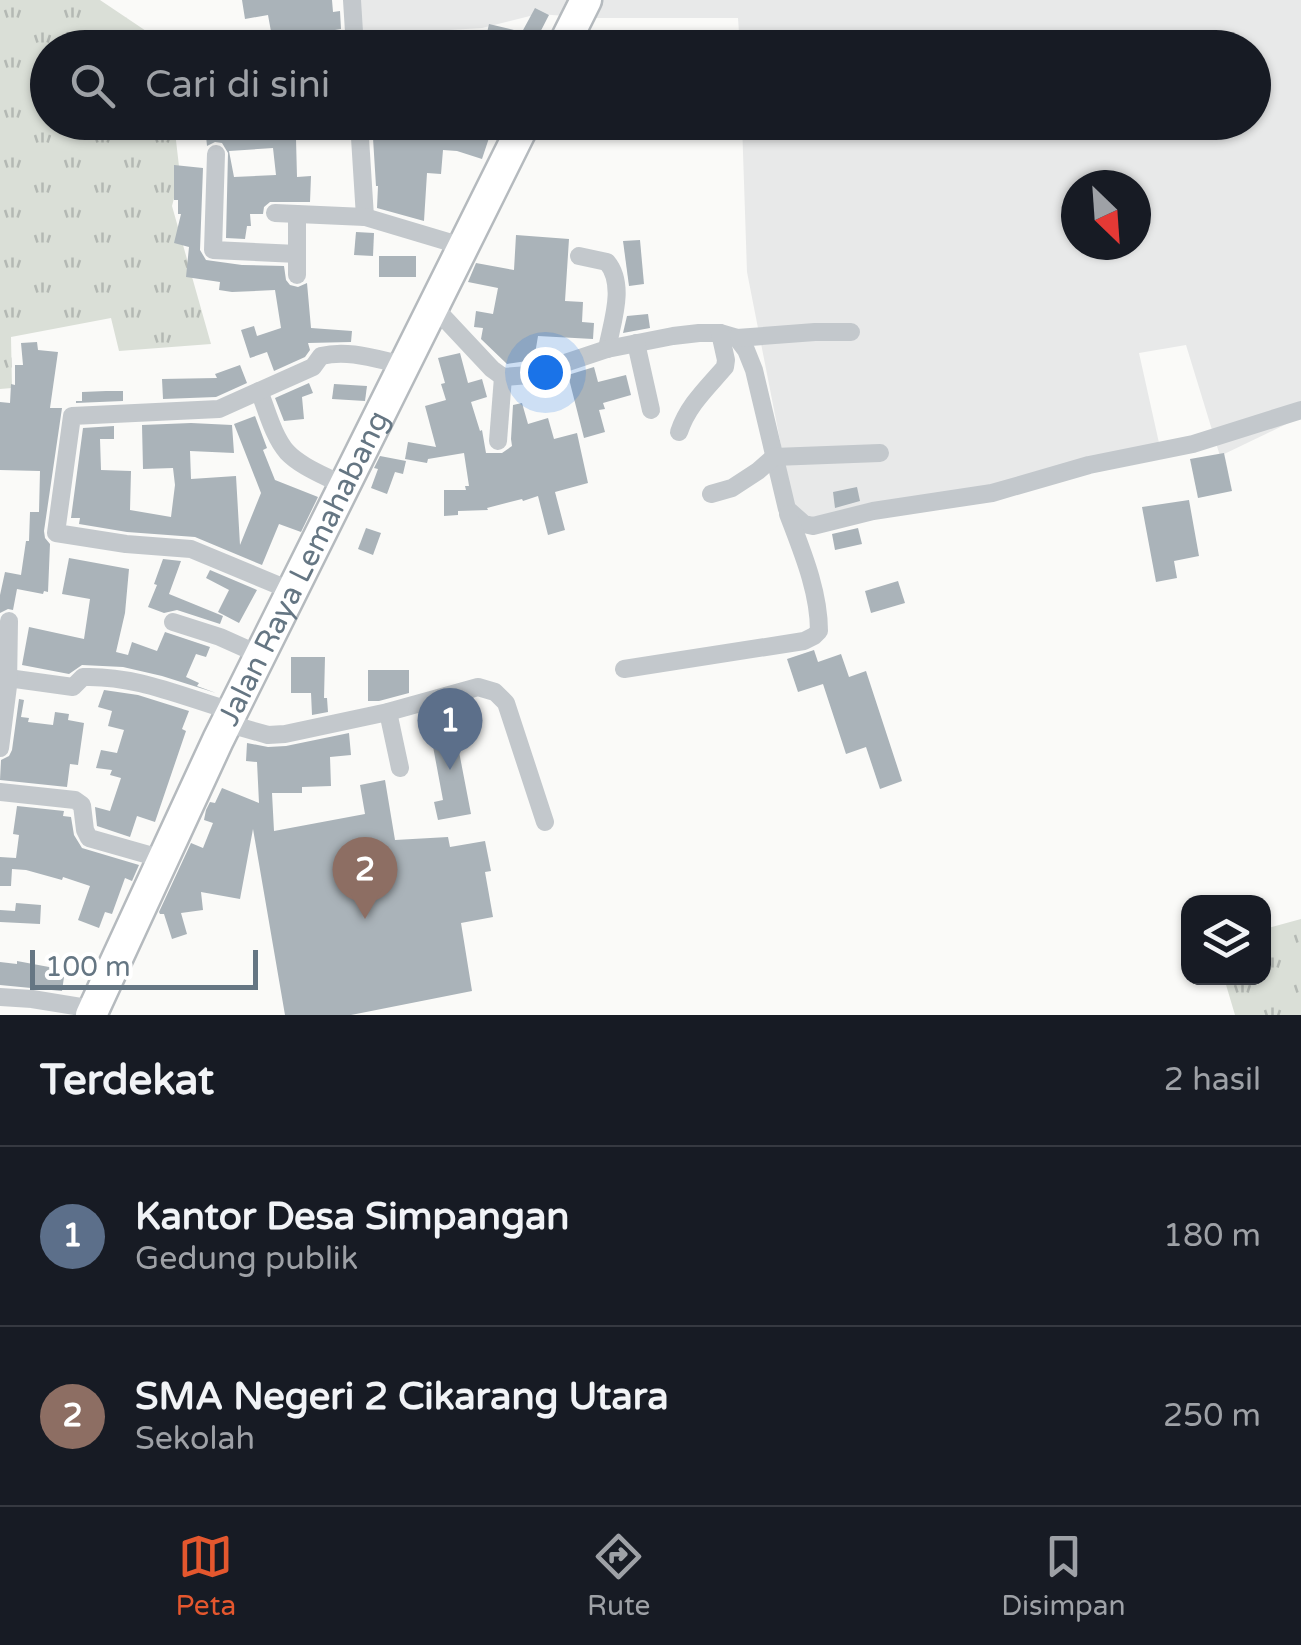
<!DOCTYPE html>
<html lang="id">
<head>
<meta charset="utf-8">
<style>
	:root { --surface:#171b24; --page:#20242c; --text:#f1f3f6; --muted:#9ea1a6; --line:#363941; --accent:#e4572e }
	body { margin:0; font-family:"Varela Round",sans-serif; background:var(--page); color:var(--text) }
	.controls { position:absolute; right:30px; bottom:30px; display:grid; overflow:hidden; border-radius:20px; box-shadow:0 2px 8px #0004 }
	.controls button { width:90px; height:90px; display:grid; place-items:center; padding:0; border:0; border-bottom:2px solid var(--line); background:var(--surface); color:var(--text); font:50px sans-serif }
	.compass { position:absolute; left:1061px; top:170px; width:90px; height:90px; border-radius:50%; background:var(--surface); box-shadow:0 2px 8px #0004; rotate:155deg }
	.scale { position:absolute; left:30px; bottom:25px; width:228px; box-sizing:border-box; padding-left:10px; border:5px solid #657683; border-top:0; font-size:28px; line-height:35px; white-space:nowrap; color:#657683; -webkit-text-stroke:8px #fff; paint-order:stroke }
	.you { position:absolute; left:545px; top:372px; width:35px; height:35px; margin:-25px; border:8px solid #fff; border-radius:50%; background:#1a73e8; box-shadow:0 0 0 15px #1a73e833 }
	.badge { display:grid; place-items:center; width:65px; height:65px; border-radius:50%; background:var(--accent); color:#fff; font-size:32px; font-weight:700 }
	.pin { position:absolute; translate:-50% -82px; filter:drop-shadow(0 2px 5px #0008) }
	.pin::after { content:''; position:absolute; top:52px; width:35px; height:30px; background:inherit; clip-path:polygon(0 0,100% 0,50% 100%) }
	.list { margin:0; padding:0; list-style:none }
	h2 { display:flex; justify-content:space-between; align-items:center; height:130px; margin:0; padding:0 40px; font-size:42px }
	h2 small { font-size:32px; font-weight:400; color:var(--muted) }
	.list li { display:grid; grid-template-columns:65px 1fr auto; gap:30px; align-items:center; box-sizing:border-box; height:180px; padding:0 40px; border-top:2px solid var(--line) }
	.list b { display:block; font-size:38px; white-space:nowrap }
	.list p { margin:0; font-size:32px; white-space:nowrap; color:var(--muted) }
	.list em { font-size:32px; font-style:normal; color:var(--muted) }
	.icon { flex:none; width:55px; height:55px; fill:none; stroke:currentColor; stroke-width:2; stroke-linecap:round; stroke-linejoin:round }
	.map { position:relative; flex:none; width:1301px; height:1015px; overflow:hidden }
	.search { position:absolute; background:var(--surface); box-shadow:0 2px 8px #0004; left:30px; right:30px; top:30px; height:110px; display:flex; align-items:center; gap:25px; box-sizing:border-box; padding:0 35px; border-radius:55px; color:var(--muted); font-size:38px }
	.sheet { height:490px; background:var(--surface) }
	nav { display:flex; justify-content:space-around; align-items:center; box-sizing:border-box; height:140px; border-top:2px solid var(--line); background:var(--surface); font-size:28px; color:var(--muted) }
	nav a { display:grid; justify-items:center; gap:5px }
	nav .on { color:var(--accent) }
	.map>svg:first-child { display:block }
	.built { fill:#e8e9e9; fill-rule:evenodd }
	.grass { fill:url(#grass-tufts) }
	.building { fill:#aab3b9; fill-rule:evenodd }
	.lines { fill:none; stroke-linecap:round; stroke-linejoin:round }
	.primary-casing { stroke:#b5babe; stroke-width:35 }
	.minor { stroke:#c3c8cc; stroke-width:18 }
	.primary { stroke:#fff; stroke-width:30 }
	.labels { text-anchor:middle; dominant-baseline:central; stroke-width:10; stroke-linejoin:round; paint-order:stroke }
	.street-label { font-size:30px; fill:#657683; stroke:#fff }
</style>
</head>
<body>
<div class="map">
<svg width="1301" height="1015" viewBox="0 0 1301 1015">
	<defs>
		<pattern id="grass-tufts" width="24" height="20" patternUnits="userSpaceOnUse" patternTransform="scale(2.5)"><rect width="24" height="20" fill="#dadfd7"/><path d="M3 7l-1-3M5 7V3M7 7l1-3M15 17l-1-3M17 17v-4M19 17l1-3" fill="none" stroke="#b4b9b4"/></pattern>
	</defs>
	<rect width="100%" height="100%" fill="#fafaf8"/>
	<path class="built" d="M 352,0 L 1301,0 L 1301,417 L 1220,456 L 1186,345 L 1139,353 L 1161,452 L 796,522 L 747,272 L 742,123 L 1254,122 L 1254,48 L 740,48 L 738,18 L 595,18 L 538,14 L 482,28 L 352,36 ZM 1076,185 L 1136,185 L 1136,245 L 1076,245 Z"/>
	<g class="grass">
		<polygon points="0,0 100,0 164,43 165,47 48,48 48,122 174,123 180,175 172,206 211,344 119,351 111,318 11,337 12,388 0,389"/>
		<polygon points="1301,919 1301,1015 1235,1015 1224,978 1264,978 1264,929"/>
	</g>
	<g class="building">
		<polygon points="242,0 332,0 333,12 340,11 341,29 323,32 325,44 304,48 274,48 268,15 245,19"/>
		<polygon points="535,8 549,15 532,48 458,48 460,34 486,37 489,24 522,32"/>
		<path d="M 244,122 L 347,122 L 347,134 L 296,139 L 297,177 L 311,176 L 310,202 L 270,202 L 264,207 L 263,214 L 250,214 L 251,226 L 247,226 L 245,239 L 226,238 L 228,153 L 222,143 L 215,142 L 207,146 L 205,126 ZM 273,148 L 276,175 L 234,177 L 229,151 Z"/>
		<polygon points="372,122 461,125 462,122 481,122 493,126 482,159 457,151 443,150 441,174 427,173 424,221 377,208 378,186 376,186"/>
		<polygon points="174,165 203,168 200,250 206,260 242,265 284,266 286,280 290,285 298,287 307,283 311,328 352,331 351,342 308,343 310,350 305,357 274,371 267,352 250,358 241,330 254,326 257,336 281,328 275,290 232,292 219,290 220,282 186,277 189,247 174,243 181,214 178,214 178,200 174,200"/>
		<polygon points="356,232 374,233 373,256 354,255"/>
		<polygon points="516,235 569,239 565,301 583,302 582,322 594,323 593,339 538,336 534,360 507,364 481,339 483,328 474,327 476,311 493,314 498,288 468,282 476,263 514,270"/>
		<polygon points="640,240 644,284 629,286 623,241"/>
		<rect x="379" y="256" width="37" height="21"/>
		<polygon points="648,314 650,328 623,333 627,316"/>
		<polygon points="37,342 38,350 58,352 50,408 62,408 44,531 45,538 50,544 48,592 44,591 43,594 17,589 13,610 8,609 0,613 0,595 5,572 21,575 26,541 29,541 30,512 39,512 40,471 0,470 0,402 10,403 11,384 15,385 15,365 23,365 21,343"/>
		<polygon points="460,353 468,383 482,379 487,397 471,402 480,431 482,430 486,453 502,453 512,446 511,439 513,405 522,403 528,424 548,418 554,439 577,433 588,483 555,492 565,530 548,535 538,496 523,501 522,499 487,508 488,510 458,511 458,515 444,516 444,490 466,490 465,486 469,486 464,453 428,459 427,463 405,459 408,442 436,447 425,406 446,400 441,384 445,383 438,358"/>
		<polygon points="240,365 247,383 216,397 163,399 162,379 217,378 215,374"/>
		<polygon points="594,367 598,382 626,375 631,395 603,403 605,409 599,410 605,432 584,438 568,375"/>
		<polygon points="309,383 313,393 302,397 304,419 284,421 275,398"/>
		<polygon points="334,384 367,386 365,401 332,399"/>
		<polygon points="106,391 123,391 123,401 76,403 76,401 82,401 82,392"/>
		<polygon points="252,408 267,448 263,450 275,480 318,497 301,532 279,524 262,565 195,537 127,532 79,524 80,518 71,518 83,428 114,426 114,439 100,439 101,470 131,471 130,510 171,517 175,485 173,468 143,469 142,425 191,423 232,425 234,453 190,451 191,479 236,476 240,545 261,493 234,424 255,416"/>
		<polygon points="1224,453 1232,491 1198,498 1190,459"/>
		<polygon points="380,456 406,461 403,474 395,472 387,494 371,488 378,469 374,468"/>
		<polygon points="857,487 860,501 835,508 833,492"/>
		<polygon points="1189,500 1199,556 1174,561 1177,578 1156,582 1142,507"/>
		<polygon points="366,528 381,533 373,555 358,549"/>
		<polygon points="858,528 862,544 835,550 832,534"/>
		<polygon points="69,558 129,569 125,613 116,652 128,655 132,642 157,651 165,632 210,647 206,657 196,654 186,677 199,683 197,686 216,693 162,676 123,667 82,665 69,674 22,665 29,627 84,639 90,599 62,594"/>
		<polygon points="163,559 181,561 169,594 223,616 220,624 177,610 164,613 148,607 157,585 154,584"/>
		<polygon points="210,570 257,590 239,623 218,612 229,590 206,578"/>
		<polygon points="898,581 905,603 871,613 865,591"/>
		<polygon points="814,650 818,662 841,654 849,677 866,671 902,781 880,789 866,747 846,754 823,684 798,692 787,659"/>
		<polygon points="291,657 325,657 324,698 327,698 328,712 312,715 311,693 291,693"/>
		<polygon points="368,670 409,670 409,693 379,701 368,701"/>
		<polygon points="104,690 138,695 189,711 182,729 186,731 155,822 137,816 130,837 97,826 95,807 110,811 121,778 110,775 112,770 96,768 101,750 117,753 124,730 108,726 112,711 98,707"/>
		<polygon points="19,699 24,700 21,717 29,718 28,722 53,725 55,712 69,714 68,720 84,723 78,765 70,764 67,787 0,780 1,760 9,756 12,750"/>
		<polygon points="349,733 351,755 330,757 331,786 302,787 302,793 272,793 274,831 365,814 360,785 385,780 395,840 448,837 450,847 485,841 491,871 485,872 493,917 461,923 472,991 351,1015 285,1015 253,829 240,899 201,892 203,910 181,913 187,934 172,939 164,914 160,914 159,912 191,843 203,848 213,823 204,820 206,810 210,802 215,803 222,788 259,803 257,762 246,761 247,743 268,747 286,746"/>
		<polygon points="456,736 471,814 438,820 434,802 443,800 432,741"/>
		<polygon points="17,806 64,811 63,816 71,817 74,835 82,848 139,865 132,881 125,878 112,914 105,912 99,928 78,920 90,886 63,877 62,880 26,870 12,869 11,886 0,886 0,857 16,858 19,835 13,834"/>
		<polygon points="16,903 41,905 40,924 0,922 0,910 15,911"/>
		<polygon points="17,961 65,970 62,991 0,985 0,962 17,964"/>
	</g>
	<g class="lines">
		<g class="primary-casing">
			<g id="primary">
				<polyline points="562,48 586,0"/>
				<path id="s1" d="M 91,1015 L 218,740 L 525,122"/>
			</g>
		</g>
		<g class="minor">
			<polyline points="352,0 355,48"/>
			<polyline points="566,39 601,48"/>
			<polyline points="359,122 365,217"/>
			<polyline points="216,154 213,250 297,254"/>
			<polyline points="275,213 365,217 462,246"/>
			<polyline points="297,214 297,275"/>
			<path d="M 579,256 L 607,262 C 626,285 612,322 607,349"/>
			<polyline points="433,306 492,369 503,377 529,375 607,349 673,336 699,333 720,333 737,338 746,350 754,370 787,509 804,524 813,526 873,511 992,493 1089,465 1193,444 1301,410"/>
			<polyline points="737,338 815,332 851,332"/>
			<polyline points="636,343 651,410"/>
			<path d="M 259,391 C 267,410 273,436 287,452 C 301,467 326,476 344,486"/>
			<path d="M 679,432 C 688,405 707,388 725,367 L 726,360 L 720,333"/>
			<polyline points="498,441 503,377"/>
			<polyline points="711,494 732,488 758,471 774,457 880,453"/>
			<path d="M 292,591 L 191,549 L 126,544 L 56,533 L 72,416 L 219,409 L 313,367 L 321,356 C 348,349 376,359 404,365"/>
			<polyline points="173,622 220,637 260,655"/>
			<path d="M 624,669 L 804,641 L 814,636 L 819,631 C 819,591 802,551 788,514"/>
			<path d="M 8,678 L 73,687 L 83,677 C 136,675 183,697 232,711"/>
			<polyline points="388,712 400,768"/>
			<polyline points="226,723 268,735 285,734 388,712 478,687 495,692 506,703 545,822"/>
			<polyline points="0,748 8,686 9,621"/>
			<polyline points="0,792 75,800 82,805 85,830 89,838 163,859"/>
			<polyline points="0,997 32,999 93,1009"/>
		</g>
		<use href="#primary" class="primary"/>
	</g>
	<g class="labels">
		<g class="street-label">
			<text stroke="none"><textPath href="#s1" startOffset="495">Jalan Raya Lemahabang</textPath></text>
		</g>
	</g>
</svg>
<div class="controls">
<button><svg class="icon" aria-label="layers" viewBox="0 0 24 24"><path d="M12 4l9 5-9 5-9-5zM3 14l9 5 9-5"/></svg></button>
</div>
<svg class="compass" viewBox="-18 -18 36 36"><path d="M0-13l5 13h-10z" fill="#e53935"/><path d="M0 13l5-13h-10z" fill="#9ea1a6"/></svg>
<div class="scale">100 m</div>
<div class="you"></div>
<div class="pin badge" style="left:450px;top:770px;background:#5c6f8a">1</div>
<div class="pin badge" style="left:365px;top:919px;background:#8d6e63">2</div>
<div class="search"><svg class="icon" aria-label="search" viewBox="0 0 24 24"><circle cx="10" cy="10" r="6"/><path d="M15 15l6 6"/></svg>Cari di sini</div>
</div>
<section class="sheet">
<h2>Terdekat<small>2 hasil</small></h2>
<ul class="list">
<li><span class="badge" style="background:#5c6f8a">1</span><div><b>Kantor Desa Simpangan</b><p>Gedung publik</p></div><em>180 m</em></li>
<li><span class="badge" style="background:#8d6e63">2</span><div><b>SMA Negeri 2 Cikarang Utara</b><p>Sekolah</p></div><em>250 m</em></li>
</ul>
</section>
<nav>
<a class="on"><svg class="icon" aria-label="map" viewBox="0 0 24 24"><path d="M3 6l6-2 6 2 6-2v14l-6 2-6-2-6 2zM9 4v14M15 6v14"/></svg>Peta</a>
<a><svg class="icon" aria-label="directions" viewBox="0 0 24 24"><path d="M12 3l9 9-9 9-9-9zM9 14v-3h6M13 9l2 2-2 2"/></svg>Rute</a>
<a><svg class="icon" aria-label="saved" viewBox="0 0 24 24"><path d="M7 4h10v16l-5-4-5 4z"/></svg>Disimpan</a>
</nav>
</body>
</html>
